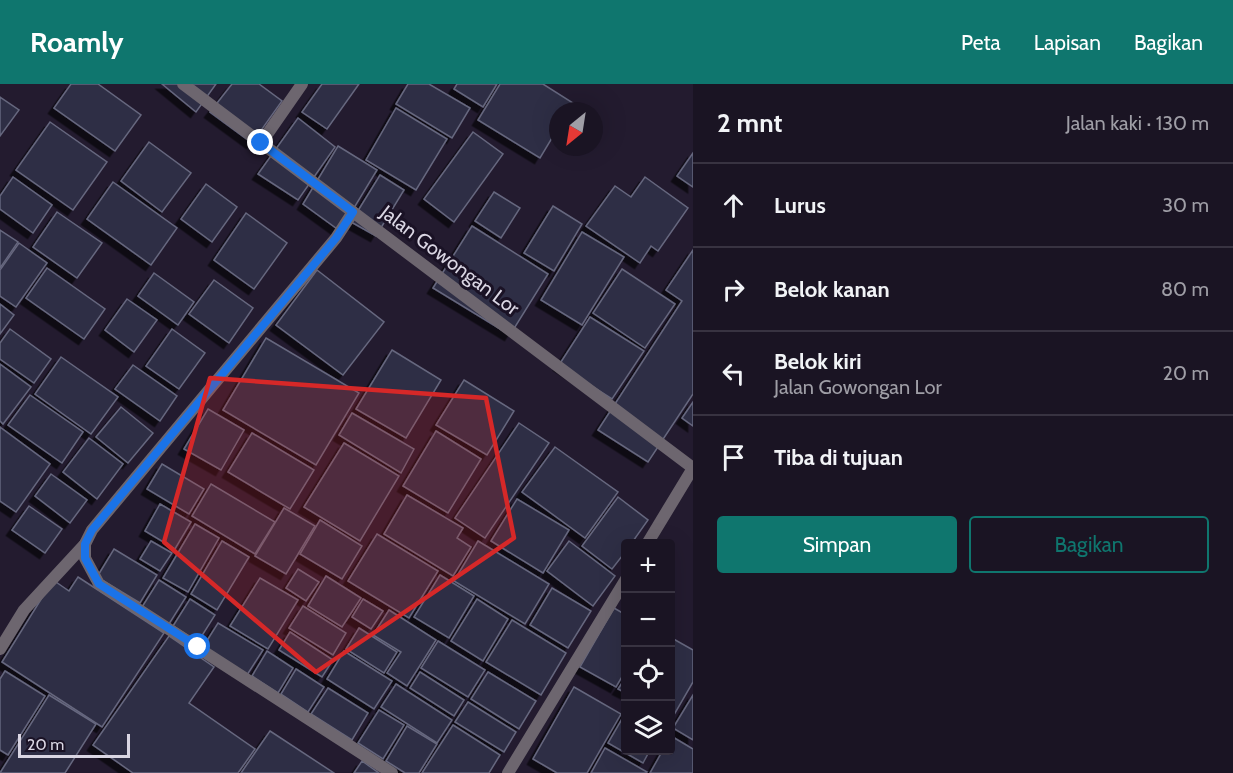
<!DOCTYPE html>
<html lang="id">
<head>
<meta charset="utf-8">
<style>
	:root { --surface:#1a1423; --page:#231d2b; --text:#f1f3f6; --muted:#9f9ea6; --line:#383341; --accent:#0f766e }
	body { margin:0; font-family:Cabin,sans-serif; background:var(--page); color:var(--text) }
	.controls { position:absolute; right:18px; bottom:18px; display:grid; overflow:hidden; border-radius:6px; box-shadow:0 6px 24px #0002 }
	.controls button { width:54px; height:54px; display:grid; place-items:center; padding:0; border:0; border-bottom:2px solid var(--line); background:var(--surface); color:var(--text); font:30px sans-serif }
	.compass { position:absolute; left:549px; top:18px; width:54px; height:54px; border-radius:50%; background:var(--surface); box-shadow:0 6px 24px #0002; rotate:210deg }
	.scale { position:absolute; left:18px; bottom:15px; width:112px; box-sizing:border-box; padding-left:6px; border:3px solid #dad6e3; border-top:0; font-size:16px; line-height:21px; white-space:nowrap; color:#dad6e3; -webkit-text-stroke:4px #1a1225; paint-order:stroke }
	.stop { position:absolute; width:18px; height:18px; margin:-14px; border:4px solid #1a73e8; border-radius:50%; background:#fff }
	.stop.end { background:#1a73e8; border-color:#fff; box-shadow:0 2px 6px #0008 }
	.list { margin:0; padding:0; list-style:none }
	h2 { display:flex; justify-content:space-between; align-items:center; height:78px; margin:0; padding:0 24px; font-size:26px }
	h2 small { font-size:20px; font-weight:400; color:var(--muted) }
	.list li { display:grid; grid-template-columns:39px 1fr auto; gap:18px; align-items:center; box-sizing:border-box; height:84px; padding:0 24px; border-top:2px solid var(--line) }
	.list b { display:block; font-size:22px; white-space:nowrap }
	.list p { margin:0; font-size:20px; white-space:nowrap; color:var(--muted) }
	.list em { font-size:20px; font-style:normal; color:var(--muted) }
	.actions { display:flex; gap:12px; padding:18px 24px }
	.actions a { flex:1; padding:14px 0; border:2px solid var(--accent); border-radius:6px; text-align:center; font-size:21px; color:var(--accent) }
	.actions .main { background:var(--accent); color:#fff }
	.icon { flex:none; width:33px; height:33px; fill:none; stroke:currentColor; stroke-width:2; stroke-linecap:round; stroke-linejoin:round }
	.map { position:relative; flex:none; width:693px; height:689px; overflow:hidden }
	header { display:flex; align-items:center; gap:36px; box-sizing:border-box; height:84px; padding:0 30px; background:var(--accent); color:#fff }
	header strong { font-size:28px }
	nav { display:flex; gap:33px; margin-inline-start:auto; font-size:21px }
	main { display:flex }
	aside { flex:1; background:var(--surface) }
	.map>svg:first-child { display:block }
	.building { fill:#2f2f44; stroke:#66677f; stroke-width:1.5; filter:url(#shadow) }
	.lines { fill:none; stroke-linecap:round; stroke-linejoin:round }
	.service { stroke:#6d666f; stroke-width:12 }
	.minor { stroke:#6d666f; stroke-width:12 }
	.route { stroke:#1a73e8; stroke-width:8 }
	.marked { fill:#d62828; fill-opacity:0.2; stroke:#d62828; stroke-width:4.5; stroke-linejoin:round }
	.labels { text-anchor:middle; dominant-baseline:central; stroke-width:6; stroke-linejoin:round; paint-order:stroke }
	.street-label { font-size:20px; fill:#dad6e3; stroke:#1a1225 }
</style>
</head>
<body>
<header>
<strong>Roamly</strong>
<nav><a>Peta</a><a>Lapisan</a><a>Bagikan</a></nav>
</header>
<main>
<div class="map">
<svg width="693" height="689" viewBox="0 0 693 689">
	<defs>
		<filter id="shadow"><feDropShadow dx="-5.5" dy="5.5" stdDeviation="0" flood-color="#0009"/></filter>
	</defs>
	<rect width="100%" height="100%" fill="#231b2f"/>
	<g class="building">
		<polygon points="71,0 98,0 141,31 115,67 54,24"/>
		<polygon points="162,0 216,0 196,28"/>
		<polygon points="232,0 259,0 282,17 252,59 210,28"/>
		<polygon points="322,0 359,0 327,45 302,28"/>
		<polygon points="408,0 429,0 470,24 452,54 396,20"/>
		<polygon points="457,0 497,0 483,23 454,5"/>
		<polygon points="500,0 543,0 573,19 569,27 558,27 558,44 540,74 478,36"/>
		<polygon points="0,13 19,26 0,52"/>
		<polygon points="396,24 447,55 416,106 366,76"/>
		<polygon points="298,34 335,63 298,116 258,90"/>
		<polygon points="50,38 107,78 73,126 16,86"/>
		<polygon points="473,48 503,70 454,138 424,115"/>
		<polygon points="149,58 191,89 162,128 121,97"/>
		<polygon points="338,62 377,86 340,147 303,120"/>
		<polygon points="693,69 693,103 677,92"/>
		<polygon points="380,91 404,106 376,152 351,138"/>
		<polygon points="13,93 52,121 33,149 0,125 0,112"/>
		<polygon points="645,93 688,124 658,167 651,162 640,179 586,142 615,102 631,113"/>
		<polygon points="113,98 177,144 151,181 87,135"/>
		<polygon points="206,100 237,123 212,158 181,135"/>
		<polygon points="494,108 520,124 501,154 475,137"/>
		<polygon points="553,122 582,140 554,187 524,169"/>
		<polygon points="57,128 102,159 77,194 33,163"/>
		<polygon points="246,129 287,159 254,205 214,176"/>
		<polygon points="472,142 548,190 510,251 433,204"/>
		<polygon points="0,146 18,158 0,184"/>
		<polygon points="582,148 624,173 582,241 541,216"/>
		<polygon points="19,159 47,179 16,223 0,212 0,186"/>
		<polygon points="693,166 693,310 648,378 598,346 682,217 666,206"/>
		<polygon points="47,184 105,225 84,255 26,214"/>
		<polygon points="622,185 675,220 645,264 593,229"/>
		<polygon points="317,186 384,238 343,291 276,241"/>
		<polygon points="154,189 194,218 178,241 138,212"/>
		<polygon points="214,196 253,224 229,259 189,230"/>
		<polygon points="127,215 157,236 134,268 105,246"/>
		<polygon points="0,220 14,231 0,250"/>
		<polygon points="590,233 644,267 612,315 559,281"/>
		<polygon points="10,245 51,275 34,299 0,275 0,259"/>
		<polygon points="172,245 205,269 179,305 146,282"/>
		<polygon points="266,254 359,309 316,381 223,326"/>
		<polygon points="392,266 441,296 406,354 356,325"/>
		<polygon points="61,273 118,313 91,350 35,310"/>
		<polygon points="0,280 31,303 3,340 0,337"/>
		<polygon points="133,281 177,312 160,337 115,305"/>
		<polygon points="464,296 514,327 487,371 436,341"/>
		<polygon points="30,311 83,348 62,379 8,341"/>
		<polygon points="693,318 693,342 682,334"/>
		<polygon points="121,323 153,349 128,379 96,353"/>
		<polygon points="208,325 244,346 221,386 184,365"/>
		<polygon points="352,329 414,365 401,389 339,351"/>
		<polygon points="519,339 549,359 485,454 455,434"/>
		<polygon points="0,343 50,380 16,428 0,417"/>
		<polygon points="436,347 481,375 448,429 403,402"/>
		<polygon points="252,349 314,386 290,425 228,388"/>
		<polygon points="89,354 123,380 97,415 63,388"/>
		<polygon points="344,359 399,392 360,457 304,423"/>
		<polygon points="555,363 618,408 585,454 522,408"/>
		<polygon points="162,380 204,405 189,430 147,405"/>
		<polygon points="51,390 87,416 70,439 35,412"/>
		<polygon points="211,400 275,438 255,470 192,432"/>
		<polygon points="407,411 463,444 457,454 471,463 453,492 384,450"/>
		<polygon points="618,413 648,436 631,460 626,460 626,467 612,485 582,462"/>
		<polygon points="517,415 569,446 543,489 491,457"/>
		<polygon points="160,420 191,438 175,465 145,447"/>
		<polygon points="29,422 62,445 45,469 12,446"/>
		<polygon points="284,424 315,442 286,490 255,472"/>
		<polygon points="320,436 362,462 342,495 300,470"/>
		<polygon points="195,440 219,454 188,508 163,494"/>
		<polygon points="377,450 438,487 409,534 348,497"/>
		<polygon points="151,457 172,469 160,487 140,475"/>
		<polygon points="222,457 249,473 217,526 191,510"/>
		<polygon points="478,457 549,500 525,540 454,497"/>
		<polygon points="569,457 615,492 593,522 547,487"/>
		<polygon points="114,465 157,491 140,519 97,493"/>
		<polygon points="298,485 319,498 306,517 286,504"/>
		<polygon points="440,491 474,512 449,554 414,533"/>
		<polygon points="326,492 361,514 342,543 308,522"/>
		<polygon points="78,493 164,549 102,643 2,578 53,496 69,507"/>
		<polygon points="260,494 298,516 268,565 230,542"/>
		<polygon points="159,496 186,513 169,540 142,523"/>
		<polygon points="552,504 591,527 568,564 530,541"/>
		<polygon points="190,515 215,531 198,558 173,542"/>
		<polygon points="363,515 383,527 371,545 352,533"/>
		<polygon points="477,515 508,535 483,577 451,557"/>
		<polygon points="303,522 346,549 333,571 289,544"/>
		<polygon points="614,524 626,531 626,586 616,603 580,583"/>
		<polygon points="389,526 436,556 407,602 387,589 401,568 373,551"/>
		<polygon points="512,536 566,569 541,611 486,578"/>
		<polygon points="218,539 263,566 247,591 203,563"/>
		<polygon points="359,544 397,568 384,589 346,565"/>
		<polygon points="290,548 333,576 322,593 279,566"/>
		<polygon points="169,552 214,583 189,619 255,665 238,689 133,689 93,661"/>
		<polygon points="670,553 693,566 693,598 671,636"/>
		<polygon points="438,557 485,586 468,613 421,584"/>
		<polygon points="267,567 293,584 278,609 252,592"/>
		<polygon points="344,567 392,597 374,625 327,595"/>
		<polygon points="296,585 324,603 308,628 281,610"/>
		<polygon points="5,587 45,612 8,671 0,666 0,595"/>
		<polygon points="420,588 464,616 454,632 410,604"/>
		<polygon points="488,588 536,617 519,645 471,615"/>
		<polygon points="626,593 626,609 618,605"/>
		<polygon points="396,600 452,636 437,659 381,623"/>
		<polygon points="574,603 621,630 587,689 557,689 533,675"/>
		<polygon points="328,604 368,629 352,656 311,630"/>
		<polygon points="49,611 96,640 65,689 0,689"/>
		<polygon points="693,611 693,656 673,644"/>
		<polygon points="468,618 516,648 504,668 455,638"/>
		<polygon points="379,626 404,641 383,675 358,659"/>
		<polygon points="626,628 626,666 650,666 643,679 608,659"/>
		<polygon points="453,641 500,671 489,689 422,689"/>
		<polygon points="407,642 437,660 419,689 405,689 386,677"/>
		<polygon points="270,647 334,689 241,689"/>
		<polygon points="671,652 693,665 693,689 650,689 663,666 670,666"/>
		<polygon points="605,664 647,688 646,689 591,689"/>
		<polygon points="362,677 379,689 354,689"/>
	</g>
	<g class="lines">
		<polyline class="service" points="261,59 302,0"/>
		<g class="minor">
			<polyline points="183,0 693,384"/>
			<polyline points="85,460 85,474 99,500 392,689"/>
			<polyline points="647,460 693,384"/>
			<polyline points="0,565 24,526 85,460 92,446 336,154 353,128"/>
			<polyline points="508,689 626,495"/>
		</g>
	</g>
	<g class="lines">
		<polyline class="route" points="198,563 99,500 85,474 85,460 92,446 336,154 353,128 261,59"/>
	</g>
	<path class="marked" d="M 210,294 L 486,314 L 514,454 L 316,588 L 164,458 Z"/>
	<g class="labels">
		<g class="street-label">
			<text transform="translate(450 176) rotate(37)">Jalan Gowongan Lor</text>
		</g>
	</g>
</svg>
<div class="controls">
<button>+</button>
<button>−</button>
<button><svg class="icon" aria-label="locate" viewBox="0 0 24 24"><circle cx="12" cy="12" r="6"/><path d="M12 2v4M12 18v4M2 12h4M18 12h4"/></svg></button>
<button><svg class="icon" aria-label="layers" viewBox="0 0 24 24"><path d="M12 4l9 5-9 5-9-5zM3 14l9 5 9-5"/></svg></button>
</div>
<svg class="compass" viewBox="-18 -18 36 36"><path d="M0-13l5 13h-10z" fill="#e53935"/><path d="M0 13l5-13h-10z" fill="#9f9ea6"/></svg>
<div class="scale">20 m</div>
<div class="stop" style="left:198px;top:563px"></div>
<div class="stop end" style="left:261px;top:59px"></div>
</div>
<aside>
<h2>2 mnt<small>Jalan kaki · 130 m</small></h2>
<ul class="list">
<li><svg class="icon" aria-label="ahead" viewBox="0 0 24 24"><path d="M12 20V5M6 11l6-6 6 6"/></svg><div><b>Lurus</b></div><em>30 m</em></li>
<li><svg class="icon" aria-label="right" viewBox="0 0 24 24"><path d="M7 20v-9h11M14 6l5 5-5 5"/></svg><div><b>Belok kanan</b></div><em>80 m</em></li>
<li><svg class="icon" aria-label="left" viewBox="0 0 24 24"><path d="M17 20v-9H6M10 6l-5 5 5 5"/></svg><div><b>Belok kiri</b><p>Jalan Gowongan Lor</p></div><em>20 m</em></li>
<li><svg class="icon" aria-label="arrive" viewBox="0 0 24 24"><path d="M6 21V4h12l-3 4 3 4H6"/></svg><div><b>Tiba di tujuan</b></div></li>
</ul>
<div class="actions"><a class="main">Simpan</a><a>Bagikan</a></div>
</aside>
</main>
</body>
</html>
